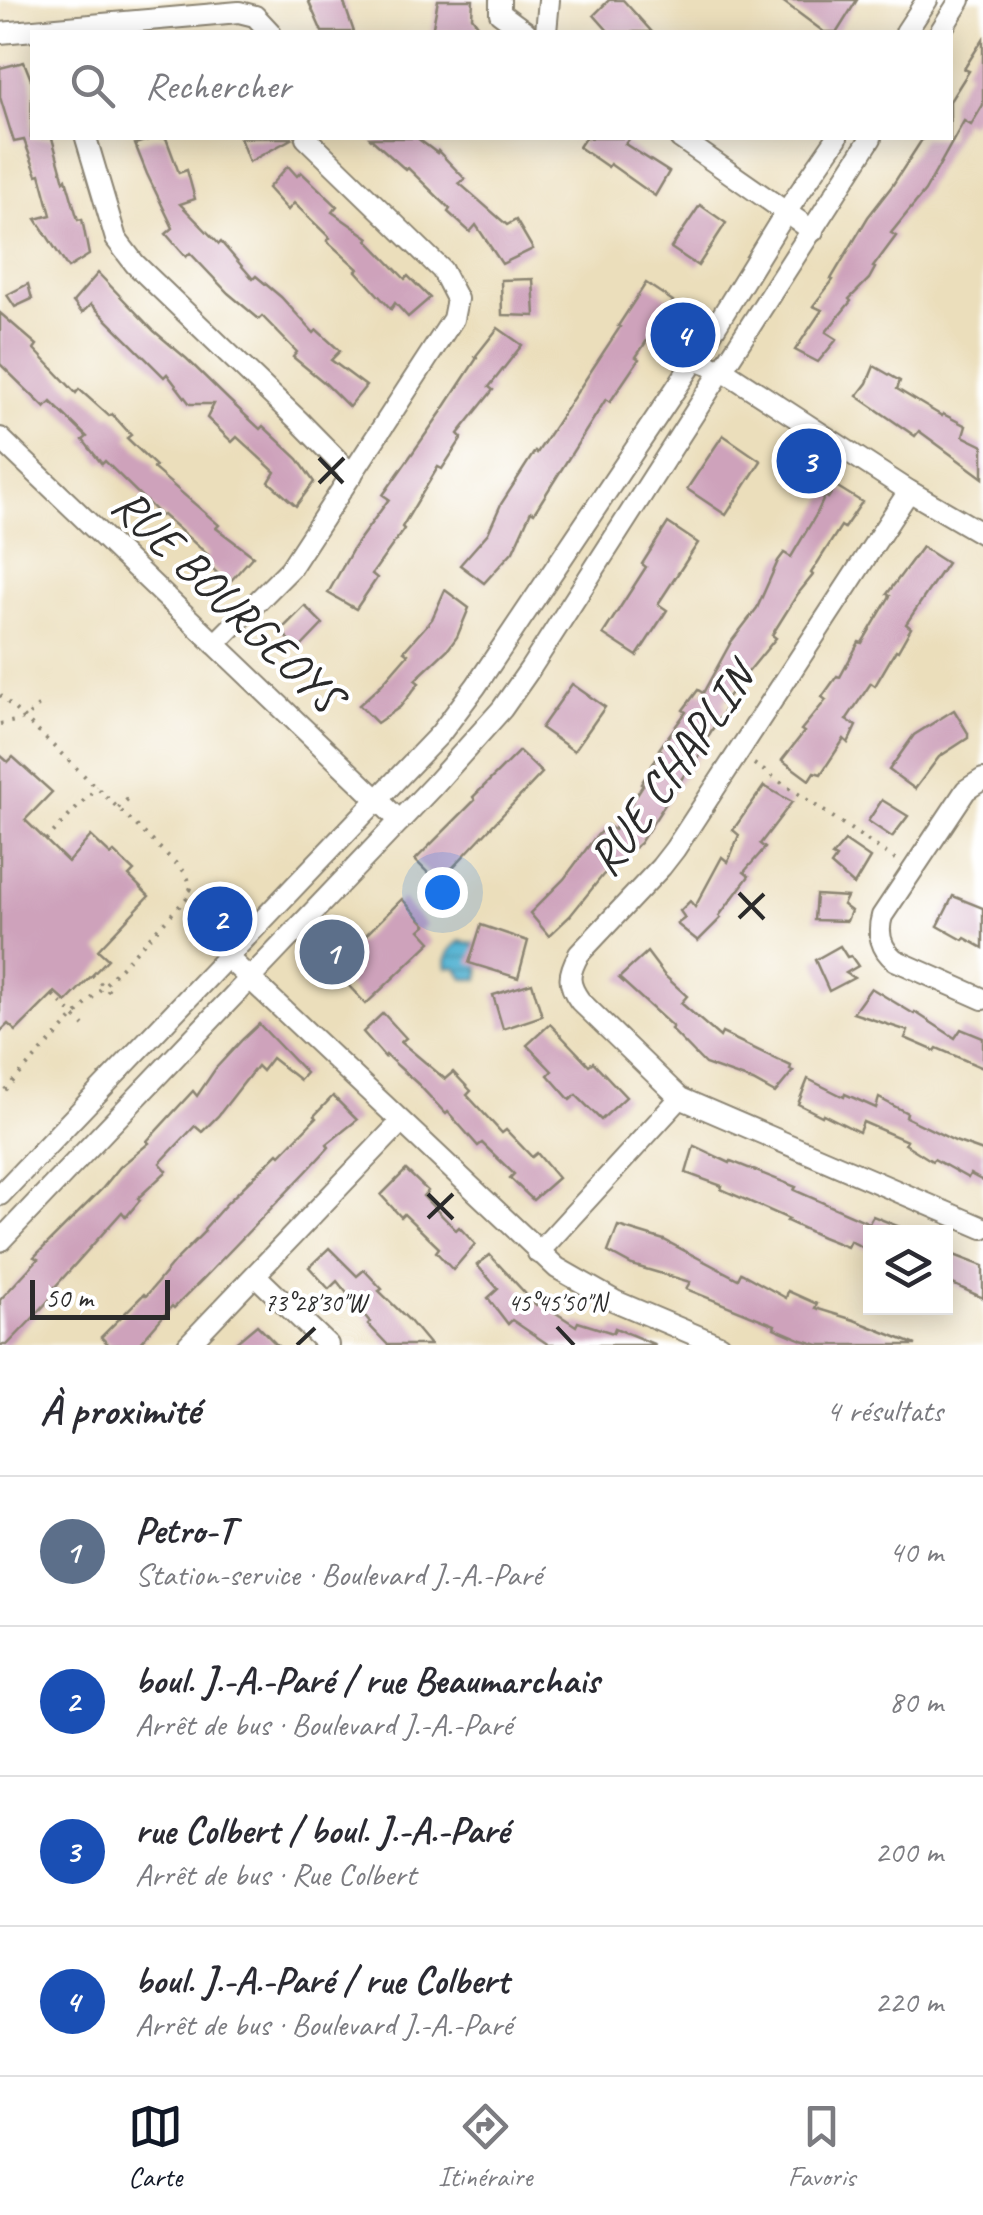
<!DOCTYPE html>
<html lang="fr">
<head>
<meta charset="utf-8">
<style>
	:root { --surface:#fff; --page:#f7f7f7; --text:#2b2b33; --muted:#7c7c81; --line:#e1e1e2; --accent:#111827 }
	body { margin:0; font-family:Caveat,sans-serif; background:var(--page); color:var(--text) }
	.controls { position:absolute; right:30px; bottom:30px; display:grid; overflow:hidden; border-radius:0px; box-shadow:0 5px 25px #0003 }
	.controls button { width:90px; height:90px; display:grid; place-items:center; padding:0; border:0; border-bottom:2px solid var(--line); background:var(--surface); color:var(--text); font:50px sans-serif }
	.scale { position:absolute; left:30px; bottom:25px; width:140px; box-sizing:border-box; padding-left:10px; border:5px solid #2b2b2b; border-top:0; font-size:28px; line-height:35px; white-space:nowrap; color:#2b2b2b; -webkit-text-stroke:8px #fff; paint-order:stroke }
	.you { position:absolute; left:442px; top:892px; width:35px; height:35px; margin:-25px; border:8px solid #fff; border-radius:50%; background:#1a73e8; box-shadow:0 0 0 15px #1a73e833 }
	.badge { display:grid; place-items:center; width:65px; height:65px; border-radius:50%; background:var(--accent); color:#fff; font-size:32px; font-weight:700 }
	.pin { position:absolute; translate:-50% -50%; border:5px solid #fff; box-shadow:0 2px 10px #0006 }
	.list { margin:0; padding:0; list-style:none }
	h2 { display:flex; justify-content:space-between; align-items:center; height:130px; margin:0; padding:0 40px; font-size:42px }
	h2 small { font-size:32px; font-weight:400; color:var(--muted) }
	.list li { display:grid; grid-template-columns:65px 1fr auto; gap:30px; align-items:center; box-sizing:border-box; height:150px; padding:0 40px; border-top:2px solid var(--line) }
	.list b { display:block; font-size:38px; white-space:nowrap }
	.list p { margin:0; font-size:32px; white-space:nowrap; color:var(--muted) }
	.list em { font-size:32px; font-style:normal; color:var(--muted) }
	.icon { flex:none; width:55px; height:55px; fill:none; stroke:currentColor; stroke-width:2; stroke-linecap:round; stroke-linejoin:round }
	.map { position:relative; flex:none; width:983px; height:1345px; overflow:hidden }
	.search { position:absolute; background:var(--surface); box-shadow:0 5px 25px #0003; left:30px; right:30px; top:30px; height:110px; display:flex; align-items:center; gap:25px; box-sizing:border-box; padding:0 35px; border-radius:0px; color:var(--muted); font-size:38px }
	.sheet { height:730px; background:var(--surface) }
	nav { display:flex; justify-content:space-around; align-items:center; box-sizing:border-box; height:140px; border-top:2px solid var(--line); background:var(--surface); font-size:28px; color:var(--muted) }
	nav a { display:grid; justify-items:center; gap:5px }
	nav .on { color:var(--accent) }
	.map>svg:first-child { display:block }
	.water { fill:url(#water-rules); stroke:#3f6e7e; stroke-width:2.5 }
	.building { fill:#cea2bb }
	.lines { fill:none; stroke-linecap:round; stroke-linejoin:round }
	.minor-casing { stroke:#8b8473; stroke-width:24 }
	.path { stroke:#8b8473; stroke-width:4; stroke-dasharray:2.5 8; stroke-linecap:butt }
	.minor { stroke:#fff; stroke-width:20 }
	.ticks { fill:none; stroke:#2b2b2b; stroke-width:4 }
	.labels { text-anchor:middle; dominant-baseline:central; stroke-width:8; stroke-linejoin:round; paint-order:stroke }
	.street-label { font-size:48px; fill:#2b2b2b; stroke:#fff }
	.ticks-label { font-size:25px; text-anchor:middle; fill:#2b2b2b; stroke:#fff; stroke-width:8; stroke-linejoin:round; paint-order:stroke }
</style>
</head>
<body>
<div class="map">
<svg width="983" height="1345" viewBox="0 0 983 1345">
	<defs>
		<pattern id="water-rules" width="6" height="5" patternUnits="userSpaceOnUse" patternTransform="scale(2.5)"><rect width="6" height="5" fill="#53b2d2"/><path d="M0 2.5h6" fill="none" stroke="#4591ab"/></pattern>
	</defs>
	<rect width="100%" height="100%" fill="#fff"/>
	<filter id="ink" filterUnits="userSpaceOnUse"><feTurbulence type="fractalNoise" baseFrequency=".01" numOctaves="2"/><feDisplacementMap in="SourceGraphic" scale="20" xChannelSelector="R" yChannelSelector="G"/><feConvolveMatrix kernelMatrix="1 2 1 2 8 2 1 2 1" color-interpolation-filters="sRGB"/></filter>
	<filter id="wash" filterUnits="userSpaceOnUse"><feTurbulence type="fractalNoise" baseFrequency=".0048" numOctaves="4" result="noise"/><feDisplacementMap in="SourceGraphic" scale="40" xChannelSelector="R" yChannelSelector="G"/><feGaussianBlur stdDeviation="2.25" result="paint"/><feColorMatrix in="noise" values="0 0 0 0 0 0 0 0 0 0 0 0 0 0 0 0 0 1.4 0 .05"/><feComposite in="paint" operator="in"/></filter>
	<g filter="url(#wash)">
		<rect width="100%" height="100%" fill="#ebdebb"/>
		<path class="water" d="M 460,941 L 473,943 L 480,972 L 479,979 L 464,979 L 456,967 L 447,968 C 444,955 451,948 460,941 Z"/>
		<g id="blocks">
			<g class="building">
				<polygon points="308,0 343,0 354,32 322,32"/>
				<polygon points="438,0 473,0 472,17 483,32 432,32"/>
				<polygon points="609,0 623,0 652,32 609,32 594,15"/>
				<polygon points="781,0 857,0 837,32 824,32"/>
				<polygon points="983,39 983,105 971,125 964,121 925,191 891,233 896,236 873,267 875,268 869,279 849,299 851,301 826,332 837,339 818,362 795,350 822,310 813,306 833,280 831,279 868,217 892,186 923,138 950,138 950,101 969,71 964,69"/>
				<polygon points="24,62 32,82 31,138 52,138 64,181 66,179 78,220 82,219 89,255 68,268 36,219 51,215 40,174 37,175 24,140 14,142 0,97 0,68"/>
				<polygon points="154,138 166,138 179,173 187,170 195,199 180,204 219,244 221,242 253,279 256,276 281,297 314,333 317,330 340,351 331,360 366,386 349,407 326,384 293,357 297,352 262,316 259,319 228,293 190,253 186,257 166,234 173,228 147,174 135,144"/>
				<polygon points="240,138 293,138 249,162"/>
				<polygon points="370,138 417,138 437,153 438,151 465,179 459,183 507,225 516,220 533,249 502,264 476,225 470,232 448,212 450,209 408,168 406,170"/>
				<polygon points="585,138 630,138 625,144 669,172 655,196 610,164 608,167 579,147"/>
				<polygon points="288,166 297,176 301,172 337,206 332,212 369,238 367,240 405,279 408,276 430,298 408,317 395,303 391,309 356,271 358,269 327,241 330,238 294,203 288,210 268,188"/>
				<polygon points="700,205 726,223 698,266 671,248"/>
				<polygon points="98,273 154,331 187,359 229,400 260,429 263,426 298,459 314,482 296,506 269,482 275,472 237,437 232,442 207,418 214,404 190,404 167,374 164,377 91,304 82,313 73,302"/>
				<polygon points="533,279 535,316 502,315 501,280"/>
				<polygon points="646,283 673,301 636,357 639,359 610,402 606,399 534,513 531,511 513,551 484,583 460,565 488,533 501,504 535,451 537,453 620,327 618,326"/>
				<polygon points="28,284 32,299 15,307 7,295"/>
				<polygon points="0,313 37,345 34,349 76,393 79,389 109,416 112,414 131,435 127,438 156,466 153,468 219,525 216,528 253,556 228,584 203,559 208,555 163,515 161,516 105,461 102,464 83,440 87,437 51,402 45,408 0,364"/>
				<polygon points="498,328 522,345 489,387 493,390 458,434 462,438 442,469 438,467 402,527 404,529 372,574 377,578 356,609 328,593 354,547 389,499 383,495 442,411 477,358 475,357"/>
				<polygon points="874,366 900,381 897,389 942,416 943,414 966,426 963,436 983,446 983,478 919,431 915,436 857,396 867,383"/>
				<polygon points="723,435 761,461 726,515 687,489"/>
				<polygon points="836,486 862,502 844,528 841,526 811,573 813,575 797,595 772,635 776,638 722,704 727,706 705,741 708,745 688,769 640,843 603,875 570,916 549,936 530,913 564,879 593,840 607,825 614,830 643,785 641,784 661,750 659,749 686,712 683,710 698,690 703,693 731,642 757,608 778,561 784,553 791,557 816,515 825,496 828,498"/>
				<polygon points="668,523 698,543 658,604 667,610 637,656 603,634 646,567 642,564"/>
				<polygon points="922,547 947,563 906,624 911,628 898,651 896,650 875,686 871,683 846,720 856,726 848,743 844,739 821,774 814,772 809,780 782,760 804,732 801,730 826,700 822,697 837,676 840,677 859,642 862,643 890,596 887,594"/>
				<polygon points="445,590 469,608 457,637 449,648 415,680 419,683 400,707 377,723 359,705 381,685 408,654 404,651 432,619"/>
				<polygon points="305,606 323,624 299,649 280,631"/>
				<polygon points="572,684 605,707 574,751 541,728"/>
				<polygon points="954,710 968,733 968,738 939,757 915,789 889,770 914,735"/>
				<polygon points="519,751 542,773 438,883 415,860 475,800 473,797"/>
				<polygon points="0,755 8,762 13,757 52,792 25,820 68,862 91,836 111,855 114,852 134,871 129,876 149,896 98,950 108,959 66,1002 55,992 16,1031 8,1024 0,1032"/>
				<polygon points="764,786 792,802 760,844 765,848 744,872 749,876 719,916 721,918 698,941 677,924 685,918 680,911 690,901 695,907 722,857 728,862 739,835 733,830"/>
				<polygon points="882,800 908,816 892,837 868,821"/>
				<polygon points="845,841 870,858 854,885 831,865 836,858 832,856"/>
				<polygon points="816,895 847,897 843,905 851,911 847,921 814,920"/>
				<polygon points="953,896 983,908 983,948 965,938 963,940 938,926"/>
				<polygon points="402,899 426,925 420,930 431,942 366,1004 315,950 339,926 357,944"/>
				<polygon points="481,925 528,941 518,978 469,963"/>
				<polygon points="840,946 847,957 851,956 858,966 846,973 854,978 829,991 815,960"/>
				<polygon points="647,952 665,976 687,996 681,1003 720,1037 722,1033 791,1066 790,1070 793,1071 775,1093 753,1081 705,1064 671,1029 673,1027 619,978"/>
				<polygon points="532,983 542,1016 503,1029 493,995"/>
				<polygon points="871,988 914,1014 915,1012 955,1038 961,1029 983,1038 983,1068 937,1048 935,1051 905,1038 908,1031 853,1013"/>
				<polygon points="383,1013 406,1038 401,1042 445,1079 453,1072 471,1091 467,1095 502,1133 506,1130 532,1157 537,1153 558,1178 533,1200 510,1178 514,1174 482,1143 478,1146 448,1112 446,1114 418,1084 386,1055 385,1057 363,1032"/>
				<polygon points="259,1024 306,1073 300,1080 272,1058 262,1071 257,1066 218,1116 202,1132 195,1126 160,1163 167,1171 138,1198 140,1200 126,1217 122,1212 54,1288 57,1291 32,1319 7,1345 0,1345 0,1300 38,1259 34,1257 102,1189 120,1167 149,1143 147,1141 193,1091 197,1096 216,1068 242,1040"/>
				<polygon points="550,1024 589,1065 593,1062 626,1097 601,1120 576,1095 570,1100 548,1075 552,1071 527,1045"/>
				<polygon points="808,1079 844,1097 845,1094 876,1108 879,1098 907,1113 906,1117 955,1141 983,1151 983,1181 970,1174 968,1178 934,1159 932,1161 905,1144 907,1141 863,1122 859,1132 823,1114 822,1116 798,1104"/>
				<polygon points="333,1096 357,1120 327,1144 329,1147 305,1173 203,1279 174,1308 172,1306 138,1345 109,1345 101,1337 144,1294 146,1296 175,1261 205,1231 204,1229 227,1203 278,1153 280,1155 316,1118 314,1116"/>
				<polygon points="694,1146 730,1163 731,1161 796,1187 794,1190 869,1223 873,1216 912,1232 870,1232 870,1251 850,1241 847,1247 822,1237 787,1221 789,1219 721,1189 722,1186 686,1173"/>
				<polygon points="406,1170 428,1191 423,1196 456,1230 459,1227 475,1244 453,1270 436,1252 439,1248 404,1214 401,1217 381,1195"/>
				<polygon points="618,1226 664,1240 738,1279 741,1273 786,1298 788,1291 817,1304 815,1308 854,1320 916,1345 819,1345 802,1340 774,1328 775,1325 686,1289 690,1282 632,1265 608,1252"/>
				<polygon points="329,1248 357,1276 364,1270 382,1289 379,1291 410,1321 430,1345 388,1345 368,1324 370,1322 337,1281 329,1289 309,1267"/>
				<polygon points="946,1252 983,1266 983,1298 946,1281"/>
				<polygon points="490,1255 536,1305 539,1302 576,1326 578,1322 613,1333 615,1328 656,1345 549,1345 512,1320 508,1324 488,1298 498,1289 477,1265"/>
				<polygon points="257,1325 277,1345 233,1345"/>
			</g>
		</g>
	</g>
	<g filter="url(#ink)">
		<use href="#blocks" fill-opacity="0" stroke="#8b8473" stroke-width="2.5"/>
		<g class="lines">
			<g class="minor-casing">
				<g id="minor">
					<polyline points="500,0 500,13 526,32"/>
					<polyline points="546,32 549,0"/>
					<polyline points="906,32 927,0"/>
					<polyline points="940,32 960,0"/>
					<polyline points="0,33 239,12 255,16 270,32"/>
					<polyline points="86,138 116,239 135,264 299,421 352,475"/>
					<polyline points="680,138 813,231"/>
					<polyline points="695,360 723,370 909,491 983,534"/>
					<polyline points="0,438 400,821"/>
					<path d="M 909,491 L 675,849 L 661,867 L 579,954 C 568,974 567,983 580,1001 L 680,1098 L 983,1228"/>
					<polyline points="215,644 290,569 453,319 457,299 442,270 306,138"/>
					<path d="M 983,779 L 966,790 L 882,916 C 877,933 881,949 895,960 L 983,999"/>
					<polyline points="227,957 557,1268 615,1301 719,1345"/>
					<polyline points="0,1195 440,734 476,686 695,360 786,212 837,138"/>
					<polyline points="0,1241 434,785 502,709 530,669 871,138"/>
					<polyline points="538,1253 680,1098"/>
					<polyline points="256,1276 328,1345"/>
					<polyline points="188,1345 400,1123"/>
				</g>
			</g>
			<g class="path">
				<polyline points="0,695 186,873 191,887 186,899 0,1095"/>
				<polyline points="0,724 25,719 40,704"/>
				<polyline points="754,764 895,859"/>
				<polyline points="118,808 130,797"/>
				<polyline points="46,840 97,787"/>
				<polyline points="190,889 206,897 231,926"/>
				<polyline points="92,975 113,995"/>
				<polyline points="53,995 84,1026"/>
			</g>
			<use href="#minor" class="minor"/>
		</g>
	</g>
	<path class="ticks" d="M 319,458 L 343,483M 319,483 L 344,458M 739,893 L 764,919M 739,918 L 764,894M 428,1194 L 453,1219M 428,1218 L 453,1194M 557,1327 L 574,1345M 297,1345 L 315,1328"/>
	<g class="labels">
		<g class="street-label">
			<text transform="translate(228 600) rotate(44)">RUE BOURGEOYS</text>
			<text transform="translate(671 769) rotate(-54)">RUE CHAPLIN</text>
		</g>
	</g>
	<g class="ticks-label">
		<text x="557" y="1311">45°45'50"N</text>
		<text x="315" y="1311">73°28'30"W</text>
	</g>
</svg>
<div class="controls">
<button><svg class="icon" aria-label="layers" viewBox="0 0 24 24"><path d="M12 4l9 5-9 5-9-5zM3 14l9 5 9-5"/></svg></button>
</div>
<div class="scale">50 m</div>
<div class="you"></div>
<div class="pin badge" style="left:332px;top:952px;background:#5c6f8a">1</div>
<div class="pin badge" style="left:220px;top:919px;background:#1a4fb4">2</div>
<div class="pin badge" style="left:809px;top:461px;background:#1a4fb4">3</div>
<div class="pin badge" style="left:683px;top:335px;background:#1a4fb4">4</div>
<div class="search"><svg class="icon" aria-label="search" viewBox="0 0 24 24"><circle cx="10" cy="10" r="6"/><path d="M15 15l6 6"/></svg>Rechercher</div>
</div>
<section class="sheet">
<h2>À proximité<small>4 résultats</small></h2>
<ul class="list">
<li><span class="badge" style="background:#5c6f8a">1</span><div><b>Petro-T</b><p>Station-service · Boulevard J.-A.-Paré</p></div><em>40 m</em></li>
<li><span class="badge" style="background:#1a4fb4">2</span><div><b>boul. J.-A.-Paré / rue Beaumarchais</b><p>Arrêt de bus · Boulevard J.-A.-Paré</p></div><em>80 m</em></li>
<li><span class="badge" style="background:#1a4fb4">3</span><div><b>rue Colbert / boul. J.-A.-Paré</b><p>Arrêt de bus · Rue Colbert</p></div><em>200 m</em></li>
<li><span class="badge" style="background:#1a4fb4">4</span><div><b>boul. J.-A.-Paré / rue Colbert</b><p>Arrêt de bus · Boulevard J.-A.-Paré</p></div><em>220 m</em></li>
</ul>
</section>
<nav>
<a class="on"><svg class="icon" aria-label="map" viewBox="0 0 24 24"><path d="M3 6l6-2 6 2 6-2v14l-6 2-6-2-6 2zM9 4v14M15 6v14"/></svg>Carte</a>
<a><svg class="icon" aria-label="directions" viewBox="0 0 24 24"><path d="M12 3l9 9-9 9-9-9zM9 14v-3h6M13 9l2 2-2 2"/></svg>Itinéraire</a>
<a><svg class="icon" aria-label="saved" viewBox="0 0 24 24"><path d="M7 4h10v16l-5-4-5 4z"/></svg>Favoris</a>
</nav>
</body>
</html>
